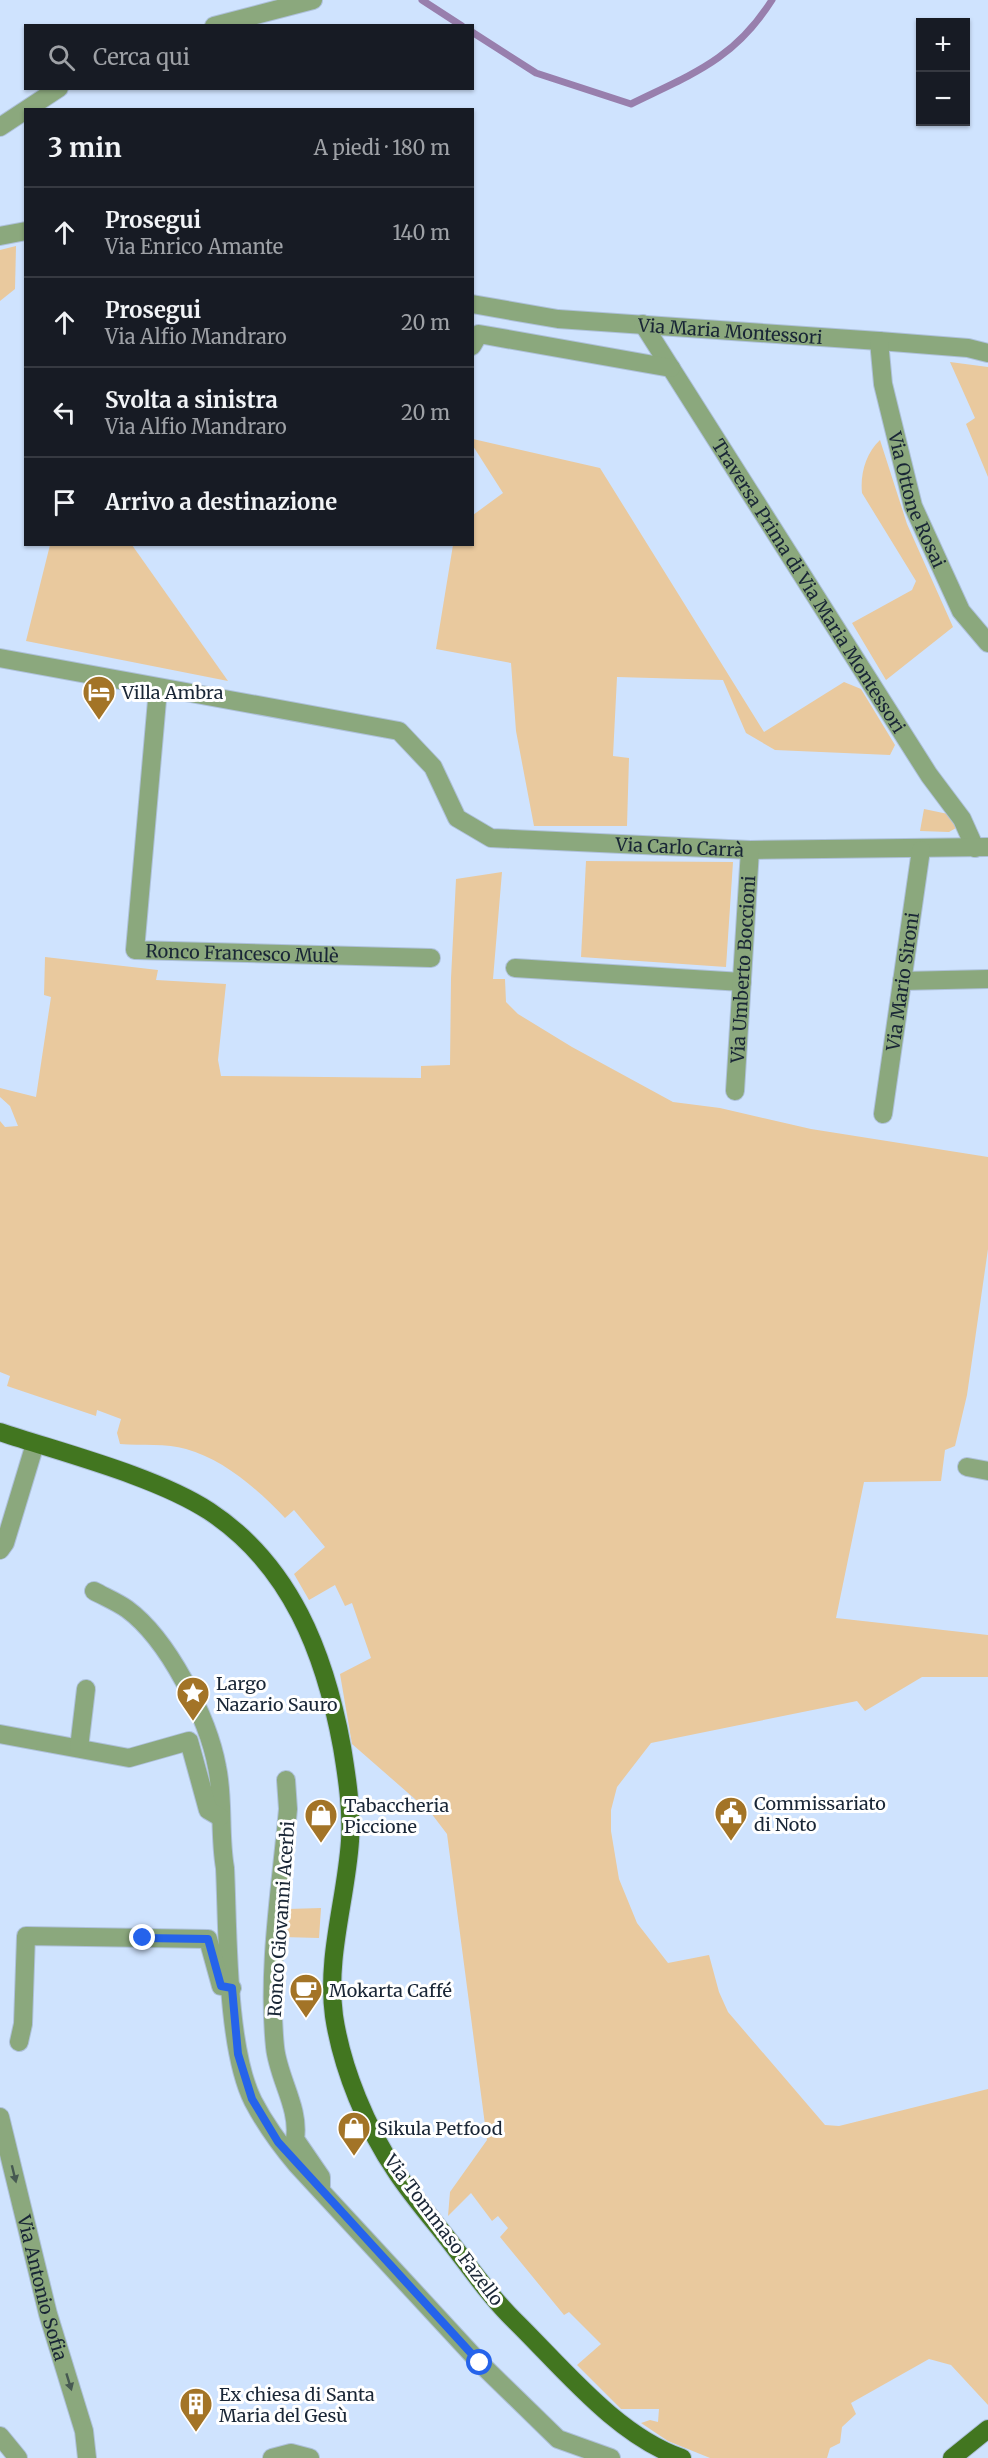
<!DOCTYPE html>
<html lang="it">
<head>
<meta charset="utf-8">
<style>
	:root { --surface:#171b24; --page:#242831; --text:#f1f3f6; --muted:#9ea1a6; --line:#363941 }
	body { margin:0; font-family:Merriweather,serif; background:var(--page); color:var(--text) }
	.controls { position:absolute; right:18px; top:18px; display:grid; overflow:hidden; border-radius:0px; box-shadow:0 2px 4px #0004 }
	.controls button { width:54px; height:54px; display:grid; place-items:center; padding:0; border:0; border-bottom:2px solid var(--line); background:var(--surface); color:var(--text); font:30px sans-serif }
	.stop { position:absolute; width:18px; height:18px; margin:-14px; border:4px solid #2563eb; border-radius:50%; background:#fff }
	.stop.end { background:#2563eb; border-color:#fff; box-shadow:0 2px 6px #0008 }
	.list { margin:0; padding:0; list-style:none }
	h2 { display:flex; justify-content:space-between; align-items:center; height:78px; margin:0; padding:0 24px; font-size:26px }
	h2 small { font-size:20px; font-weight:400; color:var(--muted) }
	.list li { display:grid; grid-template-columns:39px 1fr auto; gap:18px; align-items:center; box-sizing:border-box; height:90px; padding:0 24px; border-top:2px solid var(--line) }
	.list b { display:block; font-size:22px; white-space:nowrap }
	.list p { margin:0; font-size:20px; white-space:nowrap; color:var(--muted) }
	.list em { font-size:20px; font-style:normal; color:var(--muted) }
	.icon { flex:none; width:33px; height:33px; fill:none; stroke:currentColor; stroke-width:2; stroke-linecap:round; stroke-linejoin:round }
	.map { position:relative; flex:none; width:988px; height:2458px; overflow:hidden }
	.search { position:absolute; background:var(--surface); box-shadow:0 2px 4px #0004; left:24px; top:24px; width:450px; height:66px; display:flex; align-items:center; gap:15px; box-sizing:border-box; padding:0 21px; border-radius:0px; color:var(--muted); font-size:22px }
	.panel { position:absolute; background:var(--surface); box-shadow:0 2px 4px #0004; left:24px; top:108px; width:450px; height:438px; border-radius:0px }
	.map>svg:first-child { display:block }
	.green { fill:#e9c99e }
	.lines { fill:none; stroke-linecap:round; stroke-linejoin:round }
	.stream { stroke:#987fad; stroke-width:7 }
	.minor-casing { stroke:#aec1da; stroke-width:20 }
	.major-casing { stroke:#aec1da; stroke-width:20 }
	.minor { stroke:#8ba87d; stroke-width:18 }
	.major { stroke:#427620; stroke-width:18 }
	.oneway { fill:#475a52 }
	.route { stroke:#2563eb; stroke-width:8 }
	.labels { text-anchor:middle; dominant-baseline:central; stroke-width:6; stroke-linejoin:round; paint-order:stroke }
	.street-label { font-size:18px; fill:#192636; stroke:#fff }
	.poi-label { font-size:18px; fill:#192636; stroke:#fff; text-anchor:start }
</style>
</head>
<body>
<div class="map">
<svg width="988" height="2458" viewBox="0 0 988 2458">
	<rect width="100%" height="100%" fill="#cfe3fe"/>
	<g class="green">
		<polygon points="16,246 15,289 0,301 0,250"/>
		<polygon points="950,362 988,367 988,477 966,424 975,418"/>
		<polygon points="473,439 600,468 764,732 844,682 861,689 895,745 890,755 775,750 746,733 723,680 617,677 613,756 629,758 627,826 534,826 516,731 511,663 436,649 453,545 472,544 473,515 503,493 473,446"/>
		<path d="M 880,440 L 907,524 L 953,627 L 886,680 L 852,623 L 912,590 L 916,581 L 862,493 C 860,474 866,453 880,440 Z"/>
		<polygon points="50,545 132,545 228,681 26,641"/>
		<polygon points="924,809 948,814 956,822 956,828 949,832 920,831"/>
		<polygon points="586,861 733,862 726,967 581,957"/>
		<path d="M 502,872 L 493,979 L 505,979 L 506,1002 L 518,1014 L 572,1047 L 673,1102 L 720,1108 L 811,1129 L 988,1157 L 988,1249 L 967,1395 L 955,1446 L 945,1450 L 941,1481 L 864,1482 L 836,1618 L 988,1635 L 988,1677 L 922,1677 L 865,1711 L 857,1701 L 651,1743 L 617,1787 L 611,1810 L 611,1831 L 619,1879 L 637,1923 L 668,1963 L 709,1955 L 719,1992 L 728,2012 L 825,2125 L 839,2126 L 988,2089 L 988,2405 L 951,2365 L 929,2359 L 851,2403 L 856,2414 L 842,2427 L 840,2443 L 830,2448 L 827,2458 L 710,2458 L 668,2441 L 641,2423 L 650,2420 L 658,2422 L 659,2409 L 621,2409 L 577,2365 L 601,2344 L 569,2312 L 564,2315 L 500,2237 L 508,2228 L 498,2216 L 492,2221 L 471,2193 L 448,2216 L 450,2192 L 487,2140 L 447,1834 L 431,1813 L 352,1744 L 340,1674 L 371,1658 L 352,1603 L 345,1606 L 335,1585 L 309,1600 L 294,1574 L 325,1547 L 294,1510 L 285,1518 C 259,1490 223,1459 186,1449 C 167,1443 141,1446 120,1444 L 117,1433 L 121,1419 L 97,1410 L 96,1416 L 7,1386 L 10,1376 L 0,1372 L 0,1121 L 5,1127 L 18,1126 L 10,1106 L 0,1097 L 0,1088 L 36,1097 L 51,997 L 44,995 L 45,957 L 158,970 L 156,980 L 226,984 L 218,1060 L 221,1076 L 421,1078 L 421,1066 L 450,1065 L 451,978 L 456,879 Z"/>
		<polygon points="321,1908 319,1938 283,1937 288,1909"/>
	</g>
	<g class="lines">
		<g class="stream">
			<polyline points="422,0 462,26"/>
			<path d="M 472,32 L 536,73 L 631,104 C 692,74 734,60 772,0"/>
		</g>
		<g class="minor-casing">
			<g id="minor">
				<polyline points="214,26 313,0"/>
				<polyline points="0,127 59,88"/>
				<polyline points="0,236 26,231"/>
				<path id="s1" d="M 472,304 L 558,319 L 879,341 L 968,348 L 988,353"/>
				<path id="s2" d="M 643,324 L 929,775 L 962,819 L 975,848"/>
				<path id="s3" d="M 879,341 L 883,384 L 913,506 L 961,611 L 988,643"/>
				<polyline points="472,346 479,334 671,368"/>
				<path id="s4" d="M 0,658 L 399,731 L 433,767 L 457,818 L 491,838 L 750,850 L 988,847"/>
				<path id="s5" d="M 158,689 L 135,950 L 431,958"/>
				<polyline points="515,968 742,982"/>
				<polyline points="902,981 988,979"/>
				<path id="s6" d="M 735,1091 L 750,850"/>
				<path id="s7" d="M 883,1114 L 921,850"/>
				<polyline points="967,1467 988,1471"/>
				<polyline points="0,1550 5,1543 35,1444"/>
				<path d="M 94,1591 C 105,1597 117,1602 127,1609 C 168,1639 208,1718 217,1767 C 224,1800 219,1834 225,1868 C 228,1930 226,2047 253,2101 C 265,2124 280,2145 297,2165 L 480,2363 L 558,2439 L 611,2458"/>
				<polyline points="0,1734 129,1758 189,1741 208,1810 220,1817"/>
				<polyline points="79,1748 86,1689"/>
				<path d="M 286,1780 L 288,1809 C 281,1887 267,1969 275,2047 C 278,2078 300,2108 295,2139 L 321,2177 L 321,2186"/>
				<polyline points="19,2042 23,2024 26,1936 208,1939 221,1986 232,1988"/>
				<path id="s8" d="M 0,2117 L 48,2314 L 84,2431 L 87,2458"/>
				<polyline points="0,2436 18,2458"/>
				<polyline points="272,2458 291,2453 310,2458"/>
			</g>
		</g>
		<g class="major-casing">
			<g id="major">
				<path d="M 0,1432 C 63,1453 155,1476 209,1511 C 291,1565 325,1654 342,1747 C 347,1777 352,1810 350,1841 C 346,1900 326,1957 334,2016 C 342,2069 367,2129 397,2173 C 413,2197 433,2220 451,2243 C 472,2270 491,2298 515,2321 C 563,2368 617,2436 682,2458"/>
				<polyline points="952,2458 988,2429"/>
			</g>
		</g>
		<use href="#minor" class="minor"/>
		<use href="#major" class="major"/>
	</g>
	<defs><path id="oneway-solid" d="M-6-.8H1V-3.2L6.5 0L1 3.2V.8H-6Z" transform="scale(1.5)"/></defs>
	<g class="oneway">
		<use href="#oneway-solid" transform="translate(14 2174) rotate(76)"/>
		<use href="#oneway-solid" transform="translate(69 2382) rotate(73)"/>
	</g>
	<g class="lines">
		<polyline class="route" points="143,1938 208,1939 221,1986 232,1988 238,2054 252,2099 278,2142 480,2363"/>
	</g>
	<defs>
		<g id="hotel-pin" transform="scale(1.725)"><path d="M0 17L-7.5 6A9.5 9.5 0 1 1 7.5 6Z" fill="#a37427" stroke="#fff"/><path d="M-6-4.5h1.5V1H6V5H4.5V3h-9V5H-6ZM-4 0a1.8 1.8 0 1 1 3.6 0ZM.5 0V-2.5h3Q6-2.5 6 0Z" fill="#fff"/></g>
		<g id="sight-pin" transform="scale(1.725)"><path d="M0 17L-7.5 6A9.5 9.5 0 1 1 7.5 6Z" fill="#a37427" stroke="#fff"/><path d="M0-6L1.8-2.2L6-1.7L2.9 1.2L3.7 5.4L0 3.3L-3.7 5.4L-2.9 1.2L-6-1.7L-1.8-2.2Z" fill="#fff"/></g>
		<g id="civic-pin" transform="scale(1.725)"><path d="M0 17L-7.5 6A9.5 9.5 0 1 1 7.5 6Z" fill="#a37427" stroke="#fff"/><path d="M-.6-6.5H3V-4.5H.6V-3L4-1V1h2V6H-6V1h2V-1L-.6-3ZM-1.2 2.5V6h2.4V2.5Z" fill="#fff"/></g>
		<g id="shop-pin" transform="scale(1.725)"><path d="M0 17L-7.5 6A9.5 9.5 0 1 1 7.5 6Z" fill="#a37427" stroke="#fff"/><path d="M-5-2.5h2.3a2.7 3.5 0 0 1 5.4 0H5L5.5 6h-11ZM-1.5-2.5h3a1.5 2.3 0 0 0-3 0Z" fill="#fff"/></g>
		<g id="cafe-pin" transform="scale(1.725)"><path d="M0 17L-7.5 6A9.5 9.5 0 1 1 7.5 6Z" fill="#a37427" stroke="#fff"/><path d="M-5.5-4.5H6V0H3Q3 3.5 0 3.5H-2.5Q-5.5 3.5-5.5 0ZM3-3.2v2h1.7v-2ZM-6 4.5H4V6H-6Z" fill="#fff"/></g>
		<g id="building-pin" transform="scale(1.725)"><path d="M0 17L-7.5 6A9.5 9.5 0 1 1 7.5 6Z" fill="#a37427" stroke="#fff"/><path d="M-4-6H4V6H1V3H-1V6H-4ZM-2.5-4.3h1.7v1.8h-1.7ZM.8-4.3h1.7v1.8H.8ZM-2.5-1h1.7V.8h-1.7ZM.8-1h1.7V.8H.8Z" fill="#fff"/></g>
	</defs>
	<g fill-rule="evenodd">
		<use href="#hotel-pin" x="99" y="692"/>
		<use href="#sight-pin" x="193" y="1693"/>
		<use href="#civic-pin" x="731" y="1813"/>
		<use href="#shop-pin" x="321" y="1815"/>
		<use href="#cafe-pin" x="306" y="1990"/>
		<use href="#shop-pin" x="354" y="2128"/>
		<use href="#building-pin" x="196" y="2404"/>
	</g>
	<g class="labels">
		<g class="street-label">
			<text stroke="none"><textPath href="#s1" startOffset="260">Via Maria Montessori</textPath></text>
			<text stroke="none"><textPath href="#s3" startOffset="164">Via Ottone Rosai</textPath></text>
			<text stroke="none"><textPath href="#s2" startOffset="310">Traversa Prima di Via Maria Montessori</textPath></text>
			<text stroke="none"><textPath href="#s4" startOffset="740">Via Carlo Carrà</textPath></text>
			<text stroke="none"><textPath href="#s5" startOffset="369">Ronco Francesco Mulè</textPath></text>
			<text stroke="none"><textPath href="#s6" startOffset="122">Via Umberto Boccioni</textPath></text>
			<text stroke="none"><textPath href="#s7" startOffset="134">Via Mario Sironi</textPath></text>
			<text transform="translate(281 1919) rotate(-86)">Ronco Giovanni Acerbi</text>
			<text transform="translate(444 2230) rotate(53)">Via Tommaso Fazello</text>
			<text stroke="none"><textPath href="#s8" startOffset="176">Via Antonio Sofia</textPath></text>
		</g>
		<g class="poi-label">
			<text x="122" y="692">Villa Ambra</text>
			<text x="216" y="1683">Largo<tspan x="216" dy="21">Nazario Sauro</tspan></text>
			<text x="754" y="1803">Commissariato<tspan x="754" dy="21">di Noto</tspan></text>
			<text x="344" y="1805">Tabaccheria<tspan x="344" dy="21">Piccione</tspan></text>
			<text x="329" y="1990">Mokarta Caffé</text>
			<text x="377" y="2128">Sikula Petfood</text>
			<text x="219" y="2394">Ex chiesa di Santa<tspan x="219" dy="21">Maria del Gesù</tspan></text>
		</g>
	</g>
</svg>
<div class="controls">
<button>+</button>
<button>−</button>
</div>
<div class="stop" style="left:480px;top:2363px"></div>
<div class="stop end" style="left:143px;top:1938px"></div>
<div class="search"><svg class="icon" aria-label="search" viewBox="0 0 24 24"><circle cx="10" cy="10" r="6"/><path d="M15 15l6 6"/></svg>Cerca qui</div>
<section class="panel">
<h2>3 min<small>A piedi · 180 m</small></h2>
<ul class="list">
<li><svg class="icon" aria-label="ahead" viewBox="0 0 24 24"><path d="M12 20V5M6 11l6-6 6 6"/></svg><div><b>Prosegui</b><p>Via Enrico Amante</p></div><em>140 m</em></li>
<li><svg class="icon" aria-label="ahead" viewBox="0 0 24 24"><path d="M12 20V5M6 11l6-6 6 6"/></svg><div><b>Prosegui</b><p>Via Alfio Mandraro</p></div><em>20 m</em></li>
<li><svg class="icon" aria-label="left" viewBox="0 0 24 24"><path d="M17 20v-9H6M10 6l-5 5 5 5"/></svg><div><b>Svolta a sinistra</b><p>Via Alfio Mandraro</p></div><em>20 m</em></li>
<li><svg class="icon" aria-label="arrive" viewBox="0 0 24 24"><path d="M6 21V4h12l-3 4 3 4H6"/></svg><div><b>Arrivo a destinazione</b></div></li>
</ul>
</section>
</div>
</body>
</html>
